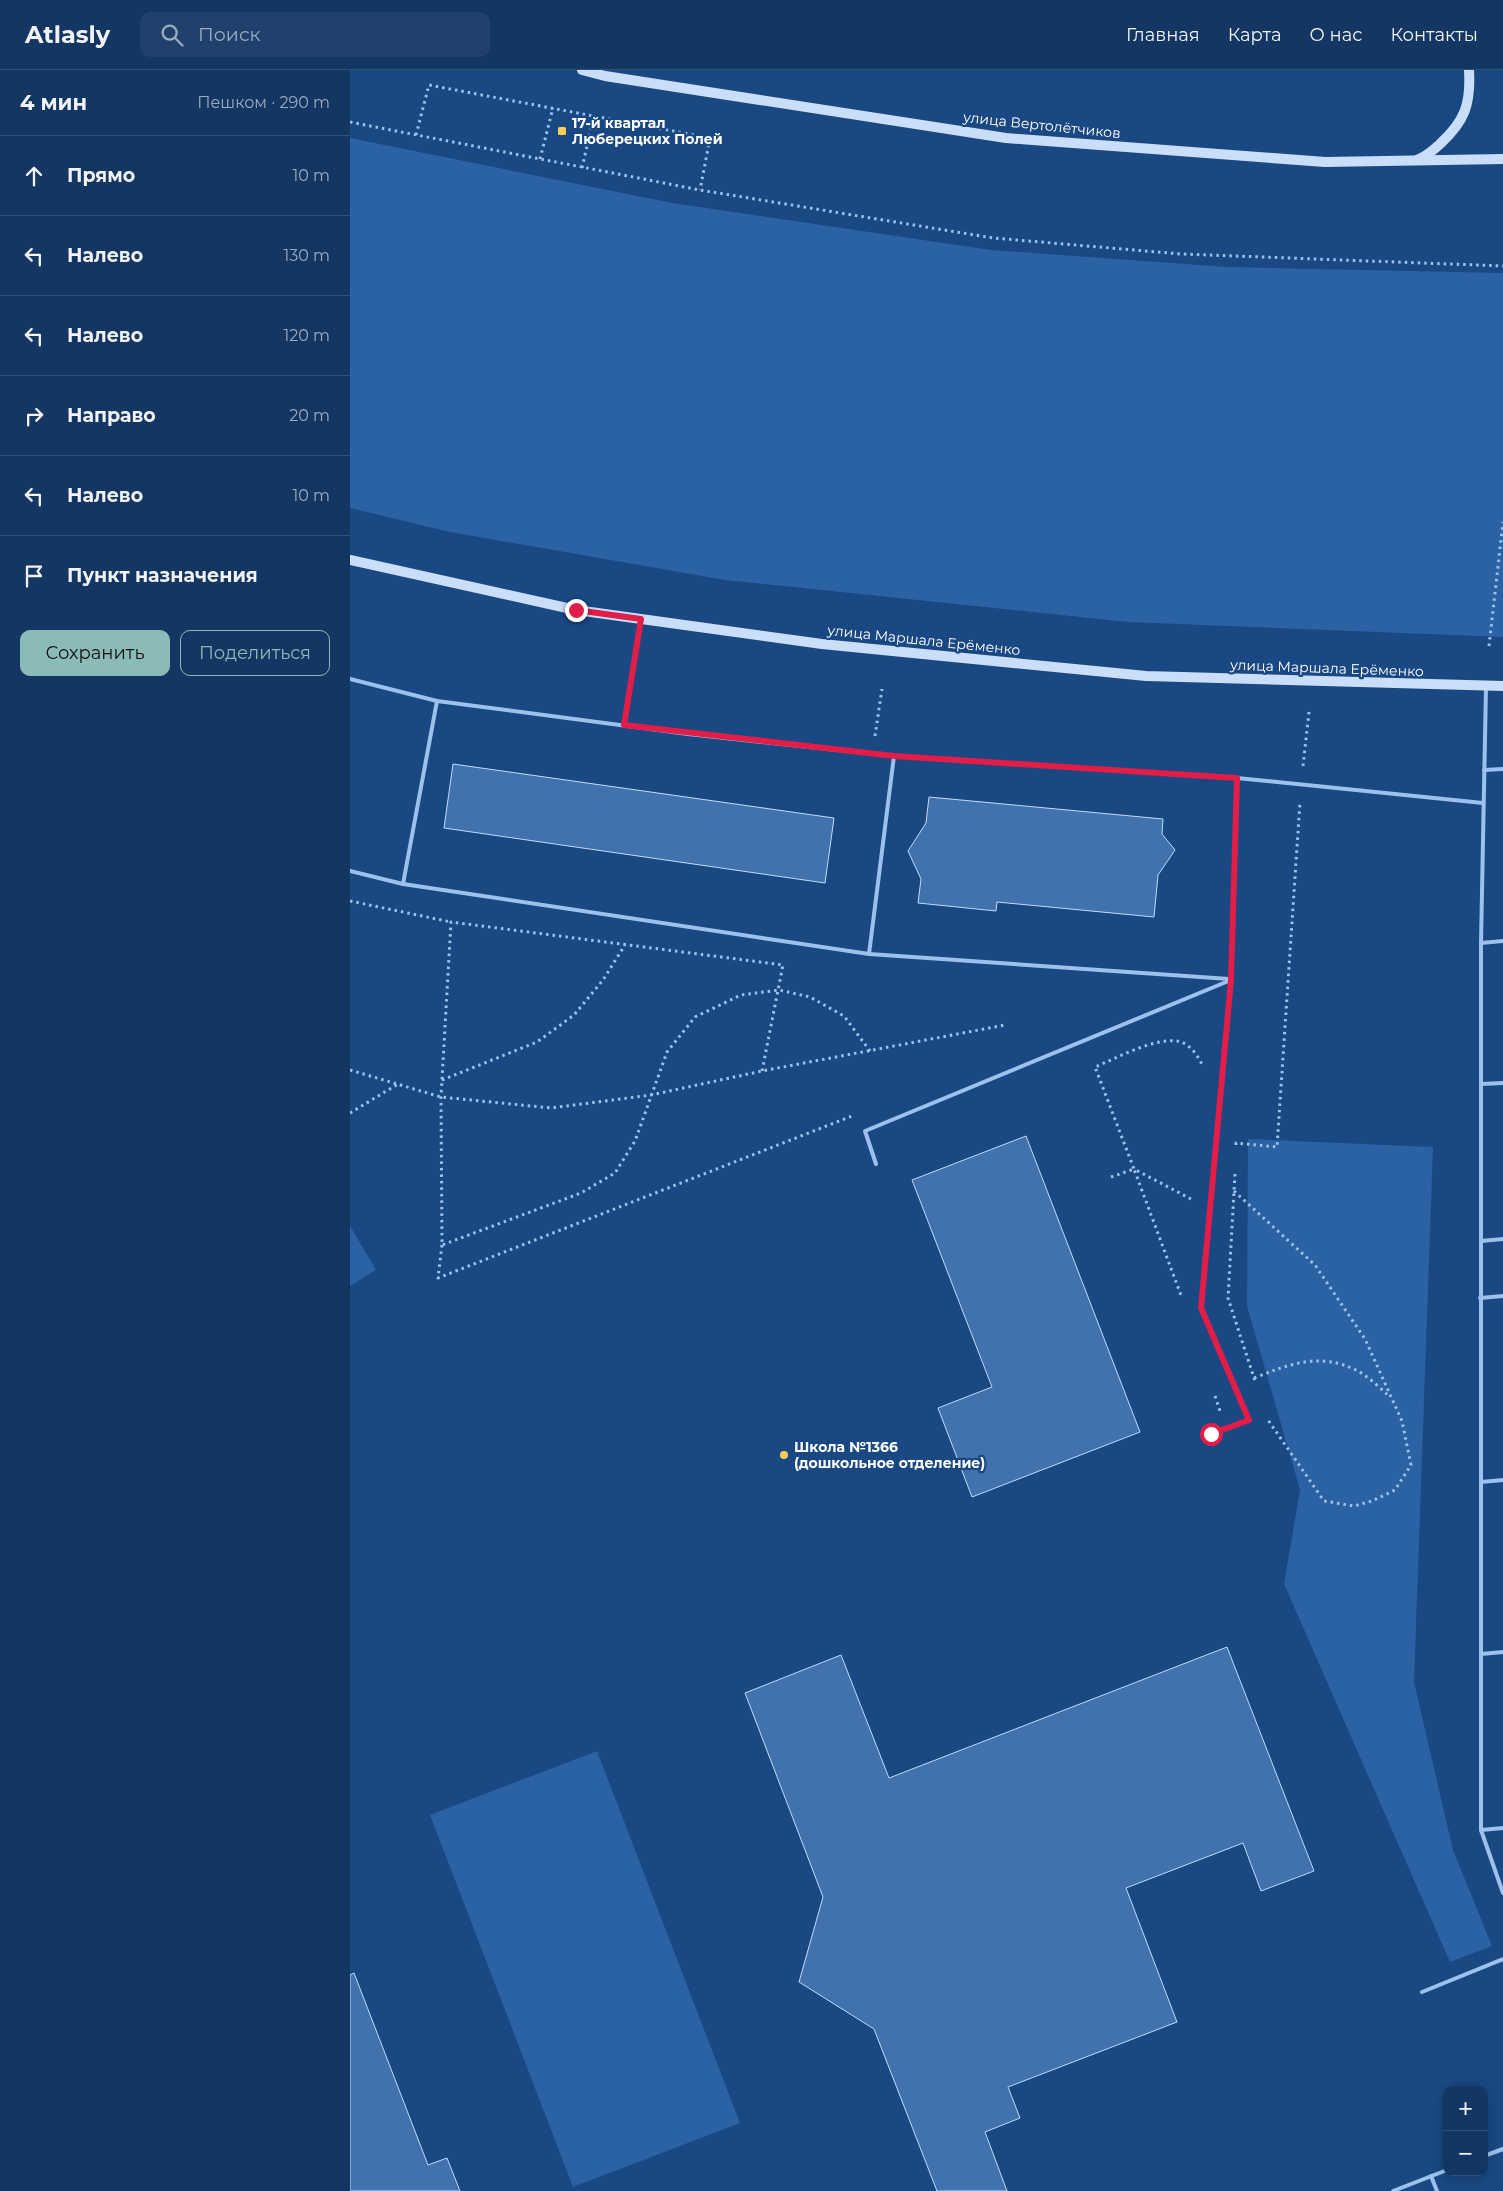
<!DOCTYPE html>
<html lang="ru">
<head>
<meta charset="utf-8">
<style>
	:root { --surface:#133662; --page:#20416b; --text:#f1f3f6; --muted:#9dabbe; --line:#325077; --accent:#8bbbb9 }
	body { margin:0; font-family:Montserrat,sans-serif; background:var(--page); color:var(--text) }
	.controls { position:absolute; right:15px; bottom:15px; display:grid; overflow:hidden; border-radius:10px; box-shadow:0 2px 12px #0003 }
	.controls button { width:45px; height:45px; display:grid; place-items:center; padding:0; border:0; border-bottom:1px solid var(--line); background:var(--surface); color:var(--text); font:25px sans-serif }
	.stop { position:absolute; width:15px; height:15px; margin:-11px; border:4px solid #e11d48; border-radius:50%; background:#fff }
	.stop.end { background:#e11d48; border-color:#fff; box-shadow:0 1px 5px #0008 }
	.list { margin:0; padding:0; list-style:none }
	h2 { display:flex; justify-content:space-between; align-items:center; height:65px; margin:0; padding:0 20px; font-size:21px }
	h2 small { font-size:16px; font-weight:400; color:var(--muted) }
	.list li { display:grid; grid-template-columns:32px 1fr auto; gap:15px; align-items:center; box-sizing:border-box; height:80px; padding:0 20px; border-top:1px solid var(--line) }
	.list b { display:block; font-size:19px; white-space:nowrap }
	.list em { font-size:16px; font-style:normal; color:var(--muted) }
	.actions { display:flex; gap:10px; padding:15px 20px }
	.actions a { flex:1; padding:11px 0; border:1px solid var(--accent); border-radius:10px; text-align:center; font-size:18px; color:var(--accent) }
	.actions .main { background:var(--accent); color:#111 }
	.icon { flex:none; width:28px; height:28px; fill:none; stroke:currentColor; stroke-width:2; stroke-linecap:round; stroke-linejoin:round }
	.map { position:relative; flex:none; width:1153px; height:2121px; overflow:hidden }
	header { display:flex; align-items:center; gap:30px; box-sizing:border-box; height:70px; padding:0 25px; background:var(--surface); border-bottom:1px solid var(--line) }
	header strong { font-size:24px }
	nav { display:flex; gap:28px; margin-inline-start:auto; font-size:18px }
	.search { width:350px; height:45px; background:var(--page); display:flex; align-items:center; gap:12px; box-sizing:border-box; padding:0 18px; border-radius:10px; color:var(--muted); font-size:19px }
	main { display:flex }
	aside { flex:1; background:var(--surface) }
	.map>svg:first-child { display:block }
	.green { fill:#2b62a3 }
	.building { fill:#4172ad; stroke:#c2dbf9 }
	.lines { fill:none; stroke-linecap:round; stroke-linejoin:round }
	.path { stroke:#9dc1ec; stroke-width:3; stroke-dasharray:2.5 4; stroke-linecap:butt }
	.lane { stroke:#9dc1ec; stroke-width:4 }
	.secondary { stroke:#cadef9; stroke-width:10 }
	.route { stroke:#e11d48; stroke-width:6 }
	.poi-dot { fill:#ffce58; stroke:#194883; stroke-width:2 }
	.labels { text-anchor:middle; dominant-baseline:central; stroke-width:4.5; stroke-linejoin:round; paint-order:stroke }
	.poi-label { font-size:14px; font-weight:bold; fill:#fff; stroke:#194883; text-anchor:start }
	.street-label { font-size:14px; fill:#fff; stroke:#194883 }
</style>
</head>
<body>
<header>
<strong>Atlasly</strong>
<div class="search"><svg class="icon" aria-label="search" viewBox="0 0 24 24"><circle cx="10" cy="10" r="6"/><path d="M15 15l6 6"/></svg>Поиск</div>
<nav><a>Главная</a><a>Карта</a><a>О нас</a><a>Контакты</a></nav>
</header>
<main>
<aside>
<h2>4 мин<small>Пешком · 290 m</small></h2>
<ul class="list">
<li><svg class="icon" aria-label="ahead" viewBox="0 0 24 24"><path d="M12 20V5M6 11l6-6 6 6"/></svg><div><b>Прямо</b></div><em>10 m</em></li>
<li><svg class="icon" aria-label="left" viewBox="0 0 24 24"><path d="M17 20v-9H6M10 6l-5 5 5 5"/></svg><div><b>Налево</b></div><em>130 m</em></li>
<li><svg class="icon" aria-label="left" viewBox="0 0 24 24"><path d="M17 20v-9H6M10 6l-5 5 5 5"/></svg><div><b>Налево</b></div><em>120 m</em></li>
<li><svg class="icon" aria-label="right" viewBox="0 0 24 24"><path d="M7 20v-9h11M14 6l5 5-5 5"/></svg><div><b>Направо</b></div><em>20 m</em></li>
<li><svg class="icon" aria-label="left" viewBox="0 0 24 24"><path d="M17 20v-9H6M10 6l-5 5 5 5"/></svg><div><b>Налево</b></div><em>10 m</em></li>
<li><svg class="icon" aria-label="arrive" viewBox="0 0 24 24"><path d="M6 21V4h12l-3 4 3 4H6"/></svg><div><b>Пункт назначения</b></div></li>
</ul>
<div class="actions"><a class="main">Сохранить</a><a>Поделиться</a></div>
</aside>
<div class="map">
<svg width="1153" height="2121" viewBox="0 0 1153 2121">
	<rect width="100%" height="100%" fill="#194883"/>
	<g class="green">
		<polygon points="0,68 322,133 641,180 878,197 1153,203 1153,567 778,552 375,510 100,462 0,438"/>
		<polygon points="898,1069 1083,1077 1064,1612 1103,1780 1142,1876 1100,1892 934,1514 950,1420 897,1236"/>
		<polygon points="0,1156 26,1200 0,1216"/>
		<polygon points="247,1681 390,2053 223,2117 80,1745"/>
	</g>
	<g class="building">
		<polygon points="103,694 484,748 475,813 94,758"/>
		<polygon points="579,727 813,749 812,764 825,780 808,805 804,847 647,832 646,841 568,833 571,809 558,781 576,753"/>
		<polygon points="676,1066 790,1362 622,1427 588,1338 642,1317 562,1110"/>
		<polygon points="877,1577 964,1801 911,1821 893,1773 776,1818 827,1952 658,2017 670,2048 635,2062 657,2121 587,2121 524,1959 449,1912 473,1827 395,1623 491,1585 539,1708"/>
		<polygon points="4,1903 78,2095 97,2088 110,2121 0,2121 0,1905"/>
	</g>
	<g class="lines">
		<g class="path">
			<polyline points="0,52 350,120 643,168 831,184 1153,196"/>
			<polyline points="66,65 79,15 360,68 350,120"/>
			<polyline points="190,89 203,38"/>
			<polyline points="232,98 244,46"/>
			<polyline points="1139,576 1153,452"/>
			<polyline points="525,666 532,619"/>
			<polyline points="953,696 959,642"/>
			<polyline points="0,831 101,852"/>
			<polyline points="0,1000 91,1027 201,1038 301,1025 412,1001 655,955"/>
			<polyline points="412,1001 433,895 101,852 91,1027 92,1175 231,1123 265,1103 285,1071 317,982 345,947 391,925 429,920 460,927 494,946 520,981"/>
			<polyline points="92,1010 187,972 224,945 253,910 275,875"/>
			<polyline points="0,1043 48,1014"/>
			<polyline points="886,1075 886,1073 927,1077 950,732"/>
			<polyline points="885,1104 878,1228 905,1311"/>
			<polyline points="761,1107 784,1099 832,1228"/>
			<polyline points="884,1121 965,1195 1015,1269 1052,1351 1061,1395 1045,1420 1022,1431 1004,1436 974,1431 918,1350"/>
			<path d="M 841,1129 L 784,1099 L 745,997 C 767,988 803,968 827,971 C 840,973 849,987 853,997"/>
			<polyline points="92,1175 88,1208 502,1046"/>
			<path d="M 904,1308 C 940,1294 969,1282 1006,1300 C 1018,1306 1030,1318 1040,1327"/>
			<polyline points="865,1326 870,1341"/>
		</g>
		<g class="lane">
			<polyline points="0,609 87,631 338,664 544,686"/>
			<polyline points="1136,617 1131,873 1131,1760 1153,1823"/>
			<polyline points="274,655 291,549"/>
			<polyline points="1134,700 1153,699"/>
			<polyline points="0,801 53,814 519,884 544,686 887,708 1133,733"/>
			<polyline points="53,814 87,631"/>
			<polyline points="1131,873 1153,871"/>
			<polyline points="519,884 879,909"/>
			<polyline points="1131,1014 1153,1013"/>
			<polyline points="526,1094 515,1061 881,910"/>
			<polyline points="1131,1171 1153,1169"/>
			<polyline points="1130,1228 1153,1226"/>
			<polyline points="861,1364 899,1350 851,1238 881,910 887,708"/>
			<polyline points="1131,1412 1153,1410"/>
			<polyline points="1131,1584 1153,1582"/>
			<polyline points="1131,1760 1153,1758"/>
			<polyline points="1072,1922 1153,1889"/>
			<polyline points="1134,2086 1153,2079"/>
			<polyline points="1081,2106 1087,2121"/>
			<polyline points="1043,2121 1097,2100"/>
		</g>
		<g class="secondary">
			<polyline points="232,0 255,6 656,68 975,92 1153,89"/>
			<path d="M 1067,90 C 1077,86 1082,81 1090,74 C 1115,51 1121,34 1119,0"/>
			<polyline points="0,490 226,540 472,574 796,606 1153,616"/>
		</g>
	</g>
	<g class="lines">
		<polyline class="route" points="226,540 291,549 274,655 544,686 887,708 881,910 851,1238 899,1350 861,1364"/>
	</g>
	<g class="poi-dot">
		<rect x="207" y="56" width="10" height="10" rx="2.5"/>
		<circle cx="434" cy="1385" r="5"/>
	</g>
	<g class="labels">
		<g class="poi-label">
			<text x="222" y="53">17-й квартал<tspan x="222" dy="16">Люберецких Полей</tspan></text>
			<text x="444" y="1377">Школа №1366<tspan x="444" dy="16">(дошкольное отделение)</tspan></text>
		</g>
		<g class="street-label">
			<text transform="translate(692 55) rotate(6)">улица Вертолётчиков</text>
			<text transform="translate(574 570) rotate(6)">улица Маршала Ерёменко</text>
			<text transform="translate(977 598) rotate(2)">улица Маршала Ерёменко</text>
		</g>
	</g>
</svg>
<div class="controls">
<button>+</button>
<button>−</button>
</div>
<div class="stop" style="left:861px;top:1364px"></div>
<div class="stop end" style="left:226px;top:540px"></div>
</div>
</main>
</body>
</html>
